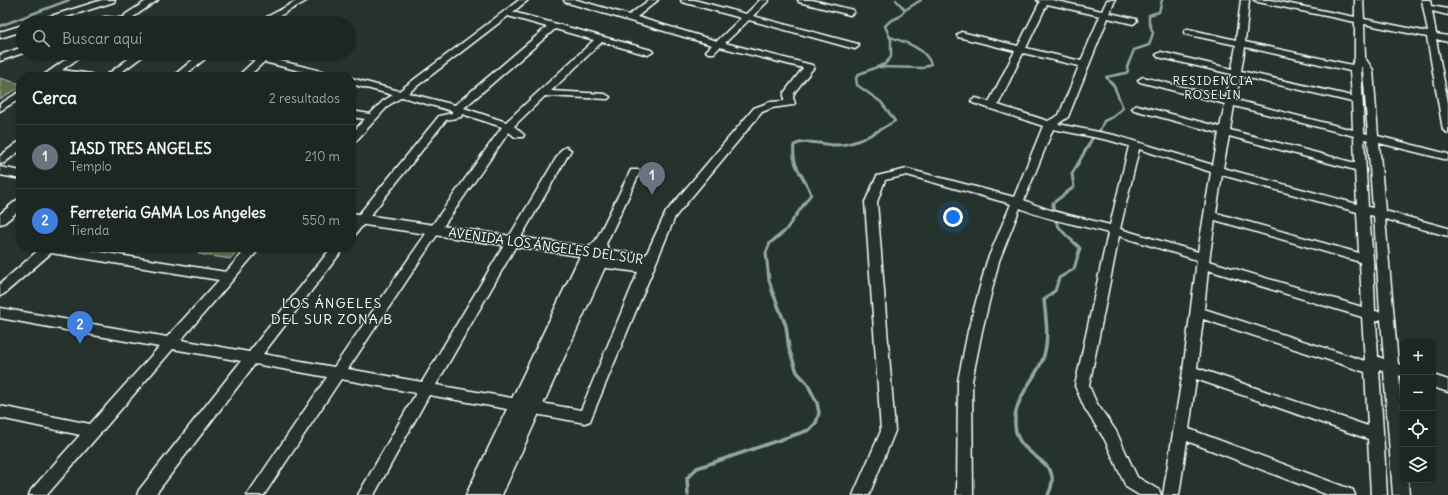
<!DOCTYPE html>
<html lang="es">
<head>
<meta charset="utf-8">
<style>
	:root { --surface:#1c2622; --page:#29322f; --text:#f1f3f6; --muted:#a0a5a5; --line:#3a4340; --accent:#ff9aa2 }
	body { margin:0; font-family:Delius,sans-serif; background:var(--page); color:var(--text) }
	.controls { position:absolute; right:12px; bottom:12px; display:grid; overflow:hidden; border-radius:8px; box-shadow:0 1px 3px #0004 }
	.controls button { width:36px; height:36px; display:grid; place-items:center; padding:0; border:0; border-bottom:1px solid var(--line); background:var(--surface); color:var(--text); font:20px sans-serif }
	.you { position:absolute; left:953px; top:217px; width:14px; height:14px; margin:-10px; border:3px solid #fff; border-radius:50%; background:#1a73e8; box-shadow:0 0 0 6px #1a73e833 }
	.badge { display:grid; place-items:center; width:26px; height:26px; border-radius:50%; background:var(--accent); color:#fff; font-size:13px; font-weight:700 }
	.pin { position:absolute; translate:-50% -33px; filter:drop-shadow(0 1px 2px #0008) }
	.pin::after { content:''; position:absolute; top:21px; width:14px; height:12px; background:inherit; clip-path:polygon(0 0,100% 0,50% 100%) }
	.list { margin:0; padding:0; list-style:none }
	h2 { display:flex; justify-content:space-between; align-items:center; height:52px; margin:0; padding:0 16px; font-size:17px }
	h2 small { font-size:13px; font-weight:400; color:var(--muted) }
	.list li { display:grid; grid-template-columns:26px 1fr auto; gap:12px; align-items:center; box-sizing:border-box; height:64px; padding:0 16px; border-top:1px solid var(--line) }
	.list b { display:block; font-size:15px; white-space:nowrap }
	.list p { margin:0; font-size:13px; white-space:nowrap; color:var(--muted) }
	.list em { font-size:13px; font-style:normal; color:var(--muted) }
	.icon { flex:none; width:22px; height:22px; fill:none; stroke:currentColor; stroke-width:2; stroke-linecap:round; stroke-linejoin:round }
	.map { position:relative; flex:none; width:1448px; height:495px; overflow:hidden }
	.search { position:absolute; background:var(--surface); box-shadow:0 1px 3px #0004; left:16px; top:16px; width:340px; height:44px; display:flex; align-items:center; gap:10px; box-sizing:border-box; padding:0 14px; border-radius:22px; color:var(--muted); font-size:15px }
	.panel { position:absolute; background:var(--surface); box-shadow:0 1px 3px #0004; left:16px; top:72px; width:340px; height:180px; border-radius:16px }
	.map>svg:first-child { display:block }
	.green { fill:#5d6c4e; stroke:#aeb6a6 }
	.lines { fill:none; stroke-linecap:round; stroke-linejoin:round }
	.stream-far2 { stroke:#91a7a7; stroke-width:2.5 }
	.stream-far1 { stroke:#91a7a7; stroke-width:3 }
	.stream { stroke:#91a7a7; stroke-width:3.5 }
	.minor-casing { stroke:#fff; stroke-width:3 }
	.tertiary-casing { stroke:#fff; stroke-width:3 }
	.minor { fill:#26332d; fill-rule:evenodd }
	.tertiary { fill:#26332d; fill-rule:evenodd }
	.labels { text-anchor:middle; dominant-baseline:central; stroke-width:3; stroke-linejoin:round; paint-order:stroke }
	.far-neighbourhood-label { font-size:12px; letter-spacing:1px; fill:#fff; stroke:#26332d }
	.street-label { font-size:13px; fill:#fff; stroke:#26332d }
	.neighbourhood-label { font-size:14px; letter-spacing:1px; fill:#fff; stroke:#26332d }
</style>
</head>
<body>
<div class="map">
<svg width="1448" height="495" viewBox="0 0 1448 495">
	<rect width="100%" height="100%" fill="#26332d"/>
	<filter id="ink" filterUnits="userSpaceOnUse"><feTurbulence type="fractalNoise" baseFrequency=".025" numOctaves="2"/><feDisplacementMap in="SourceGraphic" scale="8" xChannelSelector="R" yChannelSelector="G"/><feConvolveMatrix kernelMatrix="1 2 1 2 8 2 1 2 1" color-interpolation-filters="sRGB"/></filter>
	<g filter="url(#ink)">
		<g class="green">
			<polygon points="0,78 21,84 21,87 0,99"/>
			<polygon points="205,247 241,247 230,259 198,254"/>
		</g>
		<g class="lines">
			<g class="stream-far2">
				<polyline points="896,0 905,10"/>
				<polyline points="0,26 69,0"/>
				<path d="M 880,67 L 923,68 L 931,64 C 925,48 905,42 890,37"/>
				<polyline points="876,132 895,121 881,102 857,85 856,78 859,74 885,64 891,57 891,40 885,26 890,21 899,17 905,10 921,0"/>
				<polyline points="1099,132 1104,121 1113,117 1123,108 1114,86 1106,77 1126,73 1128,71 1127,67 1134,50 1149,45 1153,33 1149,22 1149,15 1159,12 1162,0"/>
			</g>
			<g class="stream-far1">
				<path d="M 773,294 L 769,280 L 766,253 L 770,243 L 785,231 L 811,194 C 804,175 791,167 794,145 C 807,138 823,145 837,145 C 852,145 865,138 878,131"/>
				<path d="M 1050,294 L 1055,291 L 1059,278 L 1074,269 L 1080,248 C 1064,233 1052,226 1053,203 L 1074,187 L 1072,174 L 1093,137 L 1100,131"/>
			</g>
			<g class="stream">
				<polyline points="688,495 687,478 697,468 809,430 816,423 819,413 817,403 807,383 797,372 789,349 786,326 773,293"/>
				<path d="M 1048,495 C 1067,456 1017,462 1015,425 C 1013,400 1033,382 1042,361 C 1050,342 1046,320 1044,300 L 1052,293"/>
			</g>
			<g class="minor-casing">
				<g id="minor">
					<polygon points="102,0 115,0 114,2 47,23 34,23 35,21"/>
					<polygon points="148,0 158,0 132,18 128,23 91,23 92,21 105,17 123,18 126,14"/>
					<polygon points="298,0 308,0 267,23 256,23"/>
					<path d="M 519,0 L 528,0 L 513,12 L 651,50 L 653,52 L 648,55 L 602,42 L 551,91 L 605,94 L 610,97 L 608,99 L 545,96 L 514,126 L 524,135 L 523,137 L 515,137 L 509,132 L 433,241 L 348,369 L 422,382 L 561,150 L 566,147 L 571,150 L 436,385 L 581,410 L 638,272 L 599,267 L 595,266 L 593,263 L 595,260 L 599,259 L 642,263 L 603,258 L 599,257 L 597,253 L 590,256 L 586,255 L 584,252 L 596,240 L 631,170 L 639,170 L 640,172 L 606,244 L 609,250 L 646,255 L 666,212 L 754,108 L 770,102 L 784,101 L 784,93 L 803,68 L 720,47 L 714,53 L 708,53 L 706,51 L 712,45 L 565,2 L 564,0 L 577,0 L 629,15 L 649,0 L 658,0 L 637,17 L 717,41 L 741,18 L 682,2 L 681,0 L 694,0 L 746,14 L 760,0 L 769,0 L 753,16 L 858,44 L 859,46 L 855,49 L 749,20 L 725,43 L 812,65 L 814,67 L 794,93 L 793,98 L 795,103 L 793,105 L 772,108 L 762,112 L 675,217 L 590,421 L 585,423 L 429,395 L 374,495 L 358,495 L 416,393 L 341,379 L 264,495 L 247,495 L 327,377 L 255,364 L 155,495 L 137,495 L 139,490 L 241,361 L 173,349 L 47,495 L 29,495 L 31,490 L 80,435 L 0,418 L 0,406 L 90,424 L 159,347 L 0,318 L 0,308 L 167,337 L 219,280 L 51,253 L 4,294 L 0,296 L 0,284 L 42,247 L 68,247 L 226,272 L 248,247 L 261,247 L 181,340 L 249,352 L 332,247 L 345,247 L 263,354 L 334,367 L 425,235 L 502,127 L 462,114 L 461,117 L 446,120 L 355,235 L 351,236 L 351,224 L 439,116 L 452,113 L 452,111 L 402,97 L 389,105 L 355,142 L 351,143 L 351,134 L 365,119 L 351,117 L 351,111 L 370,114 L 383,101 L 393,95 L 351,84 L 351,78 L 399,91 ZM 508,16 L 547,27 L 455,105 L 408,93 ZM 555,29 L 594,40 L 506,122 L 464,108 Z"/>
					<polygon points="798,0 812,0 853,10 854,12 850,15 799,2"/>
					<path d="M 1037,0 L 1052,0 L 1102,11 L 1107,0 L 1115,0 L 1110,13 L 1136,19 L 1137,21 L 1133,24 L 1108,18 L 1068,117 L 1058,124 L 1114,135 L 1213,165 L 1219,133 L 1134,110 L 1132,108 L 1137,105 L 1220,127 L 1225,104 L 1140,82 L 1138,80 L 1143,77 L 1226,98 L 1231,74 L 1158,57 L 1156,55 L 1161,52 L 1232,69 L 1236,45 L 1185,34 L 1184,32 L 1185,30 L 1188,29 L 1236,40 L 1241,0 L 1249,0 L 1245,42 L 1352,65 L 1355,58 L 1355,22 L 1258,2 L 1254,0 L 1270,0 L 1355,17 L 1355,0 L 1363,0 L 1364,19 L 1428,32 L 1422,0 L 1430,0 L 1431,6 L 1448,9 L 1448,15 L 1432,11 L 1436,34 L 1448,36 L 1448,42 L 1436,39 L 1448,103 L 1448,133 L 1443,130 L 1427,37 L 1364,24 L 1365,58 L 1373,70 L 1378,136 L 1448,154 L 1448,160 L 1379,143 L 1385,211 L 1448,228 L 1448,236 L 1385,219 L 1398,364 L 1403,365 L 1403,377 L 1399,375 L 1403,426 L 1403,480 L 1408,480 L 1409,495 L 1393,495 L 1384,371 L 1379,369 L 1387,495 L 1371,495 L 1368,439 L 1196,379 L 1189,429 L 1353,490 L 1355,495 L 1328,495 L 1187,441 L 1179,495 L 1163,495 L 1183,371 L 1197,260 L 1119,236 L 1089,386 L 1096,402 L 1116,431 L 1137,477 L 1159,490 L 1161,495 L 1139,495 L 1126,487 L 1105,440 L 1085,409 L 1075,386 L 1108,233 C 1079,224 1048,221 1020,208 L 999,261 L 982,331 L 972,381 L 973,495 L 957,495 L 958,381 L 968,331 L 987,261 L 1011,204 L 907,175 L 885,180 L 877,202 L 895,431 L 869,495 L 853,495 L 881,431 L 865,202 L 877,176 L 907,169 L 1014,197 L 1043,126 L 973,103 L 971,101 L 976,98 L 989,102 L 1015,51 L 958,37 L 957,35 L 961,32 L 1018,46 L 1040,2 ZM 1047,4 L 1100,16 L 1081,61 L 1026,48 ZM 1245,47 L 1350,71 L 1352,96 L 1241,71 ZM 1023,53 L 1079,66 L 1059,115 L 1048,121 L 998,105 ZM 1361,66 L 1363,70 L 1368,134 L 1364,133 ZM 1240,76 L 1352,102 L 1353,130 L 1236,100 ZM 1234,106 L 1354,136 L 1355,163 L 1230,130 ZM 1053,129 L 1108,140 L 1129,146 L 1110,225 C 1081,217 1051,213 1024,200 ZM 1229,136 L 1355,170 L 1357,204 L 1223,168 ZM 1364,139 L 1368,140 L 1373,208 L 1368,207 ZM 1139,149 L 1211,172 L 1198,252 L 1120,229 ZM 1222,175 L 1357,212 L 1359,253 L 1216,213 ZM 1369,215 L 1374,216 L 1380,312 L 1375,311 L 1373,260 ZM 1215,220 L 1360,262 L 1362,307 L 1209,261 ZM 1208,270 L 1362,317 L 1365,361 L 1204,309 ZM 1203,319 L 1365,372 L 1368,426 L 1197,368 ZM 1381,319 L 1384,359 L 1378,357 L 1376,321 Z"/>
					<polygon points="23,25 23,31 0,38 0,32"/>
					<polygon points="23,47 23,53 0,61 0,55"/>
					<polygon points="75,53 86,53 62,70 91,74 96,77 70,77 55,75 52,77 41,77"/>
					<polygon points="136,53 147,53 115,77 104,77"/>
					<polygon points="201,53 212,53 183,77 172,77"/>
					<polygon points="232,53 248,53 338,75 340,77 324,77 264,62 248,77 237,77 255,60 234,55"/>
					<polygon points="21,91 21,98 0,111 0,104"/>
					<polygon points="21,142 21,150 4,163 0,164 0,156 17,143"/>
					<polygon points="21,199 21,209 4,223 0,224 0,214 17,200"/>
					<polygon points="1433,375 1448,380 1448,392 1433,387"/>
				</g>
			</g>
			<g class="tertiary-casing">
				<g id="tertiary">
					<polygon points="0,167 21,171 21,179 0,175"/>
					<polygon points="351,213 603,249 608,250 611,254 502,495 466,495 580,256 351,223"/>
				</g>
			</g>
			<use href="#minor" class="minor"/>
			<use href="#tertiary" class="tertiary"/>
		</g>
	</g>
	<g class="labels">
		<g class="far-neighbourhood-label">
			<text x="1213" y="80">RESIDENCIA<tspan x="1213" dy="14">ROSELIN</tspan></text>
		</g>
		<g class="street-label">
			<text transform="translate(546 246) rotate(8)">AVENIDA LOS ÁNGELES DEL SUR</text>
		</g>
		<g class="neighbourhood-label">
			<text x="332" y="303">LOS ÁNGELES<tspan x="332" dy="16">DEL SUR ZONA B</tspan></text>
		</g>
	</g>
</svg>
<div class="controls">
<button>+</button>
<button>−</button>
<button><svg class="icon" aria-label="locate" viewBox="0 0 24 24"><circle cx="12" cy="12" r="6"/><path d="M12 2v4M12 18v4M2 12h4M18 12h4"/></svg></button>
<button><svg class="icon" aria-label="layers" viewBox="0 0 24 24"><path d="M12 4l9 5-9 5-9-5zM3 14l9 5 9-5"/></svg></button>
</div>
<div class="you"></div>
<div class="pin badge" style="left:652px;top:195px;background:#6b7280">1</div>
<div class="pin badge" style="left:80px;top:344px;background:#3f7fe0">2</div>
<div class="search"><svg class="icon" aria-label="search" viewBox="0 0 24 24"><circle cx="10" cy="10" r="6"/><path d="M15 15l6 6"/></svg>Buscar aquí</div>
<section class="panel">
<h2>Cerca<small>2 resultados</small></h2>
<ul class="list">
<li><span class="badge" style="background:#6b7280">1</span><div><b>IASD TRES ANGELES</b><p>Templo</p></div><em>210 m</em></li>
<li><span class="badge" style="background:#3f7fe0">2</span><div><b>Ferreteria GAMA Los Angeles</b><p>Tienda</p></div><em>550 m</em></li>
</ul>
</section>
</div>
</body>
</html>
